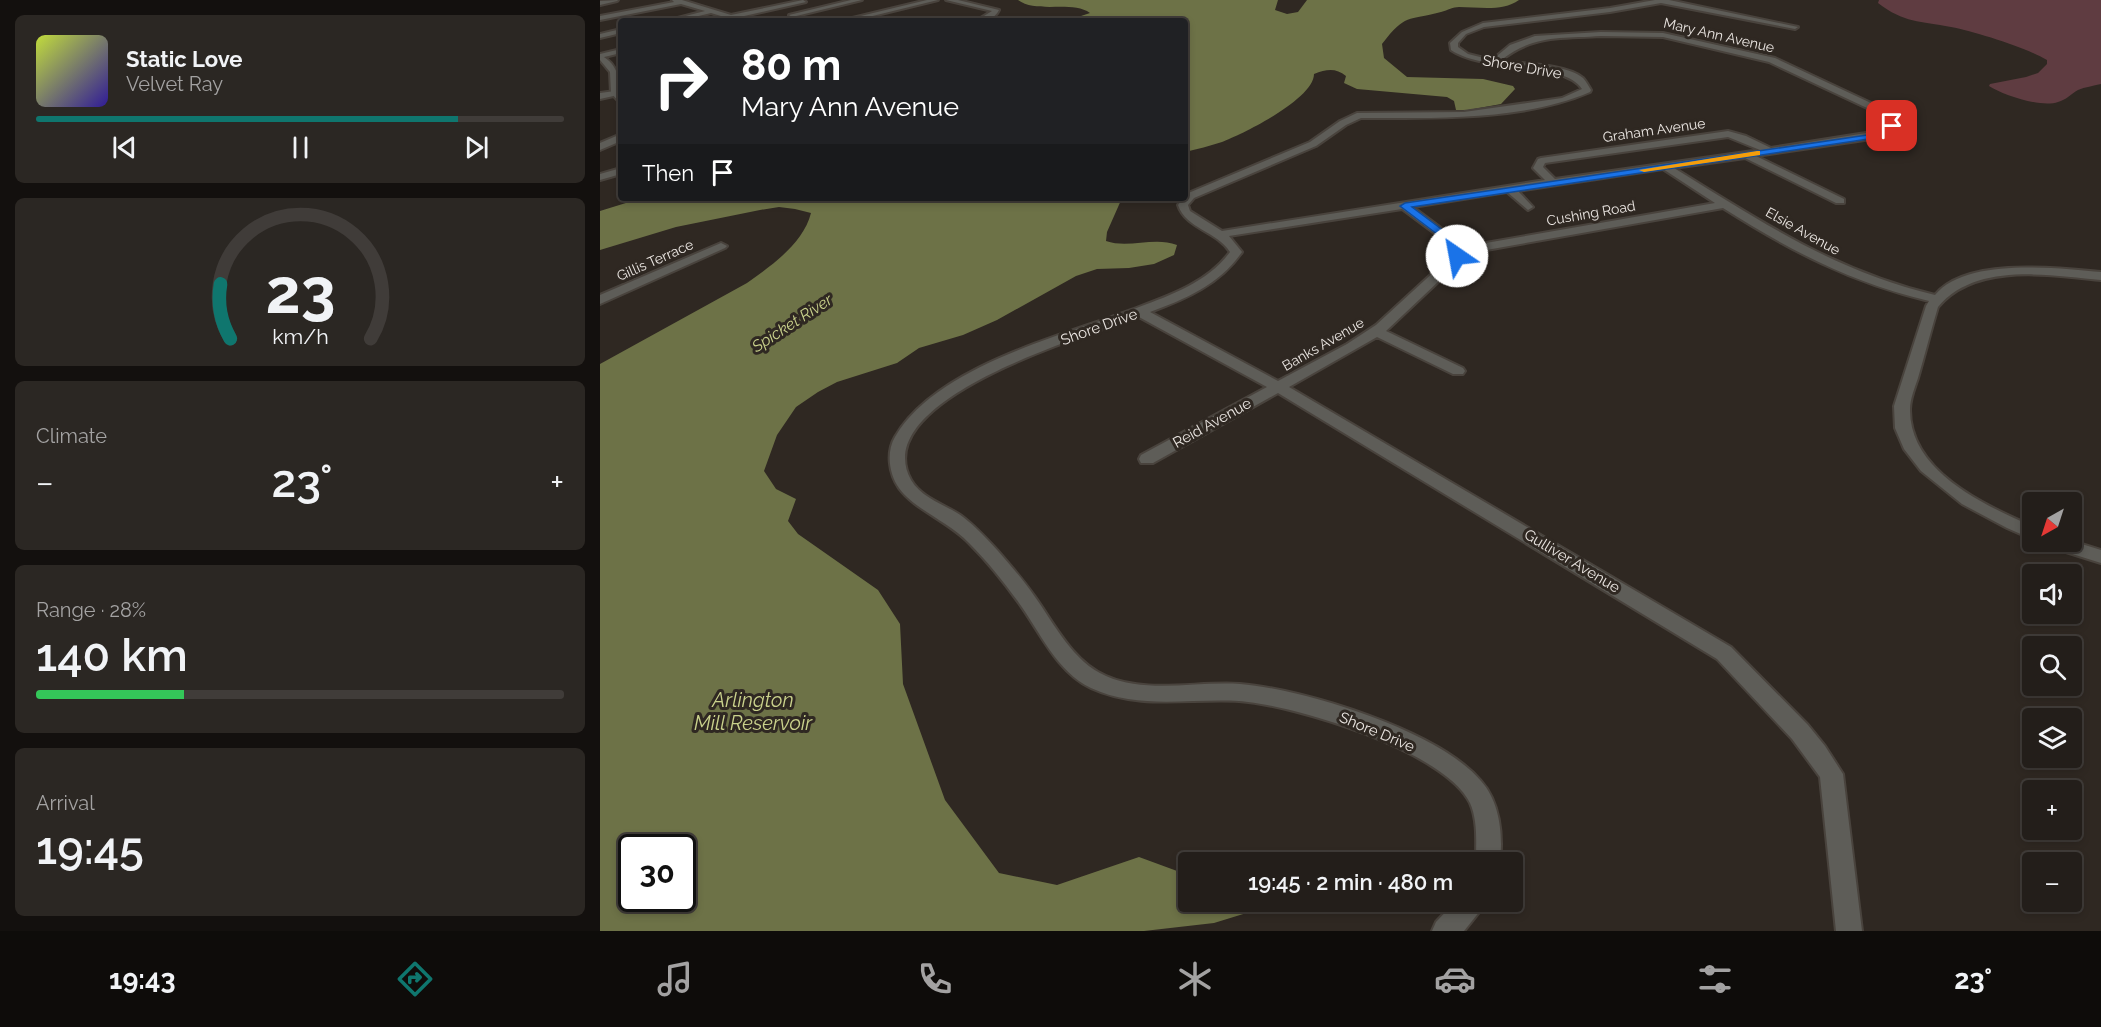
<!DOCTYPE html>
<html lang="en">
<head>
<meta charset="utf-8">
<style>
  body { margin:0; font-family:Raleway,sans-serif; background:#2b2723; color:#f1f3f6; height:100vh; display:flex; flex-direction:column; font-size:22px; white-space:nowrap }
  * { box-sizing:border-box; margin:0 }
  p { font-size:20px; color:#a3a2a2 }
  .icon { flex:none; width:33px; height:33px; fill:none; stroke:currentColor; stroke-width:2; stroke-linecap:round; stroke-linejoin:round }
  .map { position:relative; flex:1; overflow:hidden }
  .side { display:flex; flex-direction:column; gap:15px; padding:15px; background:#13100e; width:600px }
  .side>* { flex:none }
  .top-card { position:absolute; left:18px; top:18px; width:570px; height:183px; border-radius:6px; box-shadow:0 3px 9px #0003,0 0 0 2px #403c39; background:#202124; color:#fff; overflow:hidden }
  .needle { width:39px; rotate:219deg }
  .controls { position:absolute; left:1422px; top:492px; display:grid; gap:12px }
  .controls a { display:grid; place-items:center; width:60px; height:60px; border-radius:6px; background:#231e1a; box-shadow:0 3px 9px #0003,0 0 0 2px #403c39; font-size:30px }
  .speed { position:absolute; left:18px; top:834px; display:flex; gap:12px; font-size:30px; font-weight:700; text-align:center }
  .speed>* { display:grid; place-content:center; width:78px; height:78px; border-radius:50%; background:#231e1a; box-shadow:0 3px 9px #0003,0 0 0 2px #403c39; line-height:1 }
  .speed .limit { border:3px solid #111; border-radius:9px; background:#fff; color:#111 }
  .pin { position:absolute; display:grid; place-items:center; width:51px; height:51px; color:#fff; margin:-26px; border-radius:12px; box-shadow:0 3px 9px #0006 }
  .me { position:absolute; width:66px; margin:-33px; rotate:327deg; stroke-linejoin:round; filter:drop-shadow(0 0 4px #0008) }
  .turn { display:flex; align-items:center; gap:21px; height:126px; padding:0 24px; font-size:27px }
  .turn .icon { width:78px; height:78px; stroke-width:2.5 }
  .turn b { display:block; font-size:42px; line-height:51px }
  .then { display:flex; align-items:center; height:57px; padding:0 24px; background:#0003; gap:12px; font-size:22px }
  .big { font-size:45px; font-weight:600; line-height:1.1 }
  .side .widget { flex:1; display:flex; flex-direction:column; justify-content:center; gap:9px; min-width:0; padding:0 21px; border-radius:9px; background:#2b2723 }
  .side .dial { align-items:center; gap:0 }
  .dial svg { height:156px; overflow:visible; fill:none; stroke:#403c39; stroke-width:7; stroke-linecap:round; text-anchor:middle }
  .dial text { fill:#f1f3f6; stroke:none }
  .song { display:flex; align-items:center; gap:18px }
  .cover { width:72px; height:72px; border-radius:9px; background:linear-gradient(135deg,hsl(70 70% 55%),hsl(250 70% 35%)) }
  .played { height:6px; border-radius:3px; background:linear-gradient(90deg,#0f766e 80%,#403c39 80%) }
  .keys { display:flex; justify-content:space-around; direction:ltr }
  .heat { display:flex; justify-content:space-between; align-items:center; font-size:33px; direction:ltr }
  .charge { height:9px; border-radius:4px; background:linear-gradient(90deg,#34c759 28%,#403c39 0) }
  .trip { position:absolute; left:578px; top:852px; width:345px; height:60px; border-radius:6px; background:#231e1a; box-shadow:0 3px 9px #0003,0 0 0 2px #403c39; font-weight:600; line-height:60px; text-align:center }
  .tab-bar { display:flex; height:96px; justify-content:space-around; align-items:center; background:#0e0c0a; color:#a3a2a2 }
  .tab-bar .icon { width:42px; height:42px }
  .tab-bar .on { color:#0f766e }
  .tab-bar b { font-size:27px; color:#f1f3f6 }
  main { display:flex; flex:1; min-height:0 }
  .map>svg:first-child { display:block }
</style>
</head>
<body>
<main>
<section class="side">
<div class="widget">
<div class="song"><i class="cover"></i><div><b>Static Love</b><p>Velvet Ray</p></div></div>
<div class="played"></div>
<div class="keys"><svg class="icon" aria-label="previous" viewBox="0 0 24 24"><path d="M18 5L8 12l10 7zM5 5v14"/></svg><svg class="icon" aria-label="pause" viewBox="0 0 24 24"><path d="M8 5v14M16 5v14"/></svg><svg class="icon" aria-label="next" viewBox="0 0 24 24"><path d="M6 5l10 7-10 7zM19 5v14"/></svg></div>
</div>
<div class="widget dial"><svg viewBox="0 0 100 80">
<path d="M14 69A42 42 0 1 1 86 69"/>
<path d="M14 69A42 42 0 0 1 9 41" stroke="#0f766e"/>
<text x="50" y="56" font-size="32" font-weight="700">23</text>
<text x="50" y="72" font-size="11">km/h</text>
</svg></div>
<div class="widget"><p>Climate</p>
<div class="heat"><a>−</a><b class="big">23°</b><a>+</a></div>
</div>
<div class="widget"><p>Range · 28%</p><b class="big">140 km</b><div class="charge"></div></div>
<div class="widget"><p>Arrival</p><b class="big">19:45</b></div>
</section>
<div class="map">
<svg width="1501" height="931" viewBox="0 0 1501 931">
  <rect width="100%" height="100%" fill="#2f2822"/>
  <path fill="#5f3c41" d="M1279,0H1501V84C1493,86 1485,87 1478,90C1471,94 1466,100 1458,102C1441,108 1403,95 1389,86L1390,84L1426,77L1438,73L1447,64V60C1425,47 1376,32 1351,27C1320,21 1304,23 1278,3Z"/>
  <g fill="#6d7247" fill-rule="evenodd">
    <path d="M418,0H678L675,10L687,14L698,12L707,0H919C902,12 879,7 859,7C853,7 848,10 841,12C807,21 806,13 782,44L784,58L807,77L883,79L913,86L915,89L901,104L868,110H856L854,101L847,97L757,89L744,83L746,76C736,68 727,69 714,74C714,99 643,134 622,142C610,146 597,149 585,152V21H441L475,18L490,13C472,0 437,14 418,0Z"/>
    <path d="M42,198H522L507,232L506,241C529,249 554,236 577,245L574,255L554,264L529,268L497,269L476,276L397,320L363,335L319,348L297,363L237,382L218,392L196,407L177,435L164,471L176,489L196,499L188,521L198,534L278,590L300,624L303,684L345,800L399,873L457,885L539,857L588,875V902H670L666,907L614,923L544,931H0V364L147,283C172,265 203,244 211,213L195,209L179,207L160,210L76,227L0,250V211ZM32,848H82V898H32Z"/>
  </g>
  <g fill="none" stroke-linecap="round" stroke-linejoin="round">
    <g stroke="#49433d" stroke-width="4">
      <g id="minor">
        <path d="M18,0L17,1L0,5V1Z"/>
        <path d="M72,0H82L131,15L203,0L206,2L131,19L111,13L78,21H66L105,11L81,4L0,20V16L74,2Z"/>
        <path d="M251,0H262L192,17L189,15Z"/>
        <path d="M327,0H338L252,21H240Z"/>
        <path d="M346,0H358L399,10C395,19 385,21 376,21L392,11Z"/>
        <path d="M1055,0H1069L1198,27L1195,29L1061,3L1010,12L884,27L866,34L858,43V47L868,54L892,60L910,45L935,36L1001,32L1063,33L1175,58L1288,111L1296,120L1292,134L1278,138L1156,156L1244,199V203H1236L1145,158L1074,168C1162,222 1232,270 1335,295C1366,257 1457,268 1501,272V280C1450,275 1375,262 1338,307C1331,330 1325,354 1318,378C1315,387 1310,399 1310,409C1309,471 1384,505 1432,526V539L1407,528L1362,504L1321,471L1304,449L1295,428L1294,406L1326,306L1329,301C1250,282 1191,251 1123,208L864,254L857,264L786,331L863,368L865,371L863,374H853L777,337L689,387L1131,647L1208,725L1225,746L1243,774L1262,931H1236L1220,777L1192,739L1117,659L678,393L553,463H541L539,459L541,455L667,387L539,317C490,334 266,399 311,480C322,499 347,505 363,517C376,527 387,539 398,551C411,566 424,581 435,597C455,625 473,662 506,676C546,694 597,681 640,684C704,689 839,731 881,781C900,802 903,835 900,862H876C876,843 878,821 870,803C845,751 694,705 639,701C590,698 538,710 491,688C457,672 440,632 419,603C404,582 387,561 369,543C348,521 315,510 299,488C289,474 286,452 295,437C337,365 466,335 539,307C572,295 609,281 630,252C617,231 586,229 578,205L586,194L710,142L740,121L757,113L864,112L962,98L982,89C964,61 885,73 851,50L850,43L862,32L883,23L1010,8ZM1001,36L1063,37L1169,62L1282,115L1287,120L1285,130L1171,148L1146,136L1128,131L941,158L938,159L933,168L945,180L622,231L590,211L588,205L594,198L716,146L746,125L761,118C833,118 923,121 990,92L991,90C989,87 986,81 983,78C966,64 922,64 900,61C934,34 960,39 1001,36ZM1128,137L1160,150L955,179L943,167L945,163ZM1063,169L1115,203L863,247L857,240L813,207L907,192L928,210L933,207L918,191ZM802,209L849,244L854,251L849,258L776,325L747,344L678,381L550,312C586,299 620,284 642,252L629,236Z"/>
        <path d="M21,29V33L0,38V34Z"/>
        <path d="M21,49V53L0,58V54Z"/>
        <path d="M15,91H18V95L0,99V93Z"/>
        <path d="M21,168V174L0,180V174Z"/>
        <path d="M121,243L127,246L125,248L0,304V295Z"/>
        <path d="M1472,541L1501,550V563L1447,546L1444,542Z"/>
        <path d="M855,902H884L880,911L864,931H832L836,922Z"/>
      </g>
    </g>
    <g stroke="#49433d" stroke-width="4">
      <g id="tertiary">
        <path d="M0,55C20,64 21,85 21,104L11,93L10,72L0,60Z"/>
        <path d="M21,134V141L0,150V143Z"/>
      </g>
    </g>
    <use href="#minor" fill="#5e5d58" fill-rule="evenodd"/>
    <use href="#tertiary" fill="#5e5d58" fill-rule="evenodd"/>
  </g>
  <path fill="#1a73e8" stroke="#114b97" stroke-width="1.5" d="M1292,124L1295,126L1291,134L1275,138L812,207L856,240L865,251L861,258L857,259L852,256L855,251L850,244L800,206L805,203L1274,134L1286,131Z"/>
  <path fill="#f59e0b" d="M1157,151H1160V155L1044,172L1039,170Z"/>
  <g text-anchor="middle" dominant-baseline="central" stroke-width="6" stroke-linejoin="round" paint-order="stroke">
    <g font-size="14" fill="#ebe6e2" stroke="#2f2822">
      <text transform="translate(1119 35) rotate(13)">Mary Ann Avenue</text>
      <text transform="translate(1054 130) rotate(-8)">Graham Avenue</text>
      <text transform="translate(991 213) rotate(-10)">Cushing Road</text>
      <text transform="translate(1203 231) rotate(29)">Elsie Avenue</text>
      <text transform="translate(55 260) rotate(-24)">Gillis Terrace</text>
      <text transform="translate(723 344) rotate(-30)">Banks Avenue</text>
    </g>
    <g font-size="15" fill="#ebe6e2" stroke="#2f2822">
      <text transform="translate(922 67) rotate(10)">Shore Drive</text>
      <text transform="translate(499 327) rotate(-20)">Shore Drive</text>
      <text transform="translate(612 423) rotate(-29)">Reid Avenue</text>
      <text transform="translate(972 561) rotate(31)">Gulliver Avenue</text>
      <text transform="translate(777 732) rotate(23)">Shore Drive</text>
    </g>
    <g font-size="16" font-style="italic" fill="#cad28c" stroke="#2f2822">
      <text transform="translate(192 323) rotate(-33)">Spicket River</text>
    </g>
    <g font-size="20" font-style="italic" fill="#cad28c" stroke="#2f2822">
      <text x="153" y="700">Arlington<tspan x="153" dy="23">Mill Reservoir</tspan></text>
    </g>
  </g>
</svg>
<div class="controls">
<a><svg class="needle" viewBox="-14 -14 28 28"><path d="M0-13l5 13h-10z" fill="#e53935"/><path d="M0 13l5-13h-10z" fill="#a3a2a2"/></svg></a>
<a><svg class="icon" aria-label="sound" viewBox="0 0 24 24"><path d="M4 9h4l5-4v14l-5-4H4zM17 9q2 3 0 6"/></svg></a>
<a><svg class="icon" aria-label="search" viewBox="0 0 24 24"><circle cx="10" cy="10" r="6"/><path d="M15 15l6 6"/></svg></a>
<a><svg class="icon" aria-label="layers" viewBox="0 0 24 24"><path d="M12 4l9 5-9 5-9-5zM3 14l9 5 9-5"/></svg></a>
<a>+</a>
<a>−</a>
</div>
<div class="speed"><div class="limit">30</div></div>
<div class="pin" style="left:1292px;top:126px;background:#d93025"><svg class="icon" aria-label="arrive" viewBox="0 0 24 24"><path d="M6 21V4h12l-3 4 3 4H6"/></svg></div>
<svg class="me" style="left:857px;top:256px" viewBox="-20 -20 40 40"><circle r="19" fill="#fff"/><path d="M0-13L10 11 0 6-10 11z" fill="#1a73e8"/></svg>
<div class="trip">19:45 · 2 min · 480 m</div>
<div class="top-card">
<div class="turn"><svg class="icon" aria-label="right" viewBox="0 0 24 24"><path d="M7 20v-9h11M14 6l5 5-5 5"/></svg><div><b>80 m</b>Mary Ann Avenue</div></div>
<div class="then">Then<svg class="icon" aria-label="arrive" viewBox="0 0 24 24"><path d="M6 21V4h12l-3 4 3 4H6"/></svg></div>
</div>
</div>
</main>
<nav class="tab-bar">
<b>19:43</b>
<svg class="icon on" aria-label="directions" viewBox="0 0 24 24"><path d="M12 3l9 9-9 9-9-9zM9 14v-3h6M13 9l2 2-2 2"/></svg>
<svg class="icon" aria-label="music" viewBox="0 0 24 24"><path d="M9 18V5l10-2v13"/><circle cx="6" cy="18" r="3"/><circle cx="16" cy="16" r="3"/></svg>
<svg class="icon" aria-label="phone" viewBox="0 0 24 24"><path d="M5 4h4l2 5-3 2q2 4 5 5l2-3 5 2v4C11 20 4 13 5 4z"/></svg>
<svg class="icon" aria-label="climate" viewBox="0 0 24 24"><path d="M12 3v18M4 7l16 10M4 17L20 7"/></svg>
<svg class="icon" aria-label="car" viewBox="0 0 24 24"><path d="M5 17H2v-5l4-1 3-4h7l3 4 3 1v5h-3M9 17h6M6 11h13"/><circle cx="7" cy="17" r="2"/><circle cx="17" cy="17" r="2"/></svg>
<svg class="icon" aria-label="filters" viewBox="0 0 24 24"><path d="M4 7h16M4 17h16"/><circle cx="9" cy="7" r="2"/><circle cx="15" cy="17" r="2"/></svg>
<b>23°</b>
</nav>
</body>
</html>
